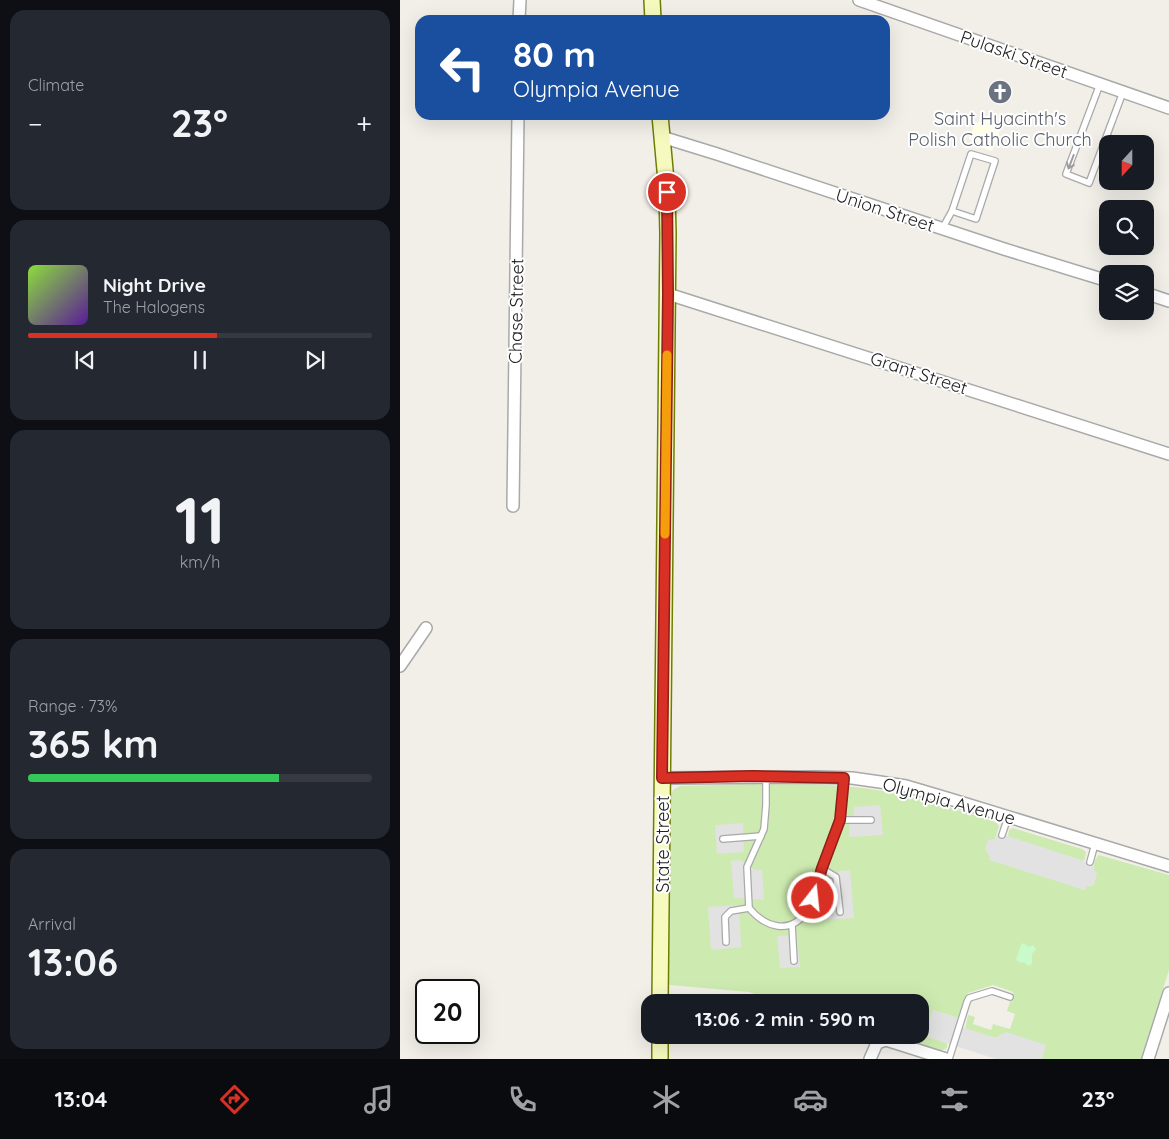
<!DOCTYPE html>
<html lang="en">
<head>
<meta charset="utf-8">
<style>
  body { margin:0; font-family:Quicksand,sans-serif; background:#242831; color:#f1f3f6; height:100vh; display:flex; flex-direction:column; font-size:19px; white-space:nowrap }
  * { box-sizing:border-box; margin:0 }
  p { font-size:16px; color:#9ea1a6 }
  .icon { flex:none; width:28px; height:28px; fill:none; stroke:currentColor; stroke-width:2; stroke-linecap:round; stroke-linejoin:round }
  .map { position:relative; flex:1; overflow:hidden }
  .details { display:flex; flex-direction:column; gap:10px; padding:10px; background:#0d0f14; width:400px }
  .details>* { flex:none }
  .hud { position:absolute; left:15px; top:15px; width:475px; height:105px; border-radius:15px; box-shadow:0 5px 20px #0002; background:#1a4fa0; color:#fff; overflow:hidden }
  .needle { width:32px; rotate:201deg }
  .fabs { position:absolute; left:699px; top:135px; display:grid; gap:10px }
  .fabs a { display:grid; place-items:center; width:55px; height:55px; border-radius:10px; background:#171b24; box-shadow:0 5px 20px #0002; font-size:25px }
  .speed { position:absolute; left:15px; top:979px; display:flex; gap:10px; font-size:25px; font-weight:700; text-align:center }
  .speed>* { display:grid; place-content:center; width:65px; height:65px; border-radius:50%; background:#171b24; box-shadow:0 5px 20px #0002; line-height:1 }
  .speed .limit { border:2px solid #111; border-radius:8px; background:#fff; color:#111 }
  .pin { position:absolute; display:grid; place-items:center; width:42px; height:42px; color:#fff; margin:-21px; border:2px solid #fff; border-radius:50%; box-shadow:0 1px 5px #0007 }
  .me { position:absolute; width:55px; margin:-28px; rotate:16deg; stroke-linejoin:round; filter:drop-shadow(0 0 4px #0008) }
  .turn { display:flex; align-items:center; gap:18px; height:105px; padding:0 15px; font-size:22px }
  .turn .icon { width:65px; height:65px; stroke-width:2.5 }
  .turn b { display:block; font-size:35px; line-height:42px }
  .big { font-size:38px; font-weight:700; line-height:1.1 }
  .details .widget { flex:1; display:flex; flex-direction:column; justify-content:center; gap:8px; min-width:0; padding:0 18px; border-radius:15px; background:#242831 }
  .details .dial { align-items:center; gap:0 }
  .dial b { font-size:65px; line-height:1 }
  .song { display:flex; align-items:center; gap:15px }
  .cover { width:60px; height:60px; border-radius:8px; background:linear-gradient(135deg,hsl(90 70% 55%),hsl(270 70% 35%)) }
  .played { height:5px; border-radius:2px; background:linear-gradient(90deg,#d93025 55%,#363941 55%) }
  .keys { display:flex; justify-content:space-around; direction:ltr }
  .heat { display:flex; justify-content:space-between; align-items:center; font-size:28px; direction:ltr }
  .charge { height:8px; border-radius:4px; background:linear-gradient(90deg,#34c759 73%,#363941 0) }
  .trip { position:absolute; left:241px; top:994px; width:288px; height:50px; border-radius:15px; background:#171b24; box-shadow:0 5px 20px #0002; font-weight:700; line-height:50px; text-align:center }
  .menu { display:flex; height:80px; justify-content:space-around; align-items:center; background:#090b0e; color:#9ea1a6 }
  .menu .icon { width:35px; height:35px }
  .menu .selected { color:#d93025 }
  .menu b { font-size:22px; color:#f1f3f6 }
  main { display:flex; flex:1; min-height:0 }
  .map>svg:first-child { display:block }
</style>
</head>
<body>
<main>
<section class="details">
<div class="widget"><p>Climate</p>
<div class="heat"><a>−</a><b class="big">23°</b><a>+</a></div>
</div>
<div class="widget">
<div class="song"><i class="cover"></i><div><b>Night Drive</b><p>The Halogens</p></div></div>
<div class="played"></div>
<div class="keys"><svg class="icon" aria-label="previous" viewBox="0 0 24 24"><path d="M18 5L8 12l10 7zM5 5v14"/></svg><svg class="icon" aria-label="pause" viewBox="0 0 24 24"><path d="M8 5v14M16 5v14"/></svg><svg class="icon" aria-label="next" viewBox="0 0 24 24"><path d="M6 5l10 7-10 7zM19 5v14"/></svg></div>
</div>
<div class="widget dial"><b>11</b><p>km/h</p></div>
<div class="widget"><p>Range · 73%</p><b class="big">365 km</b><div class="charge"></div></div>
<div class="widget"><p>Arrival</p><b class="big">13:06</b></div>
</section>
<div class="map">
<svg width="769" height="1059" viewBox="0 0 769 1059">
  <rect width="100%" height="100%" fill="#f2efe9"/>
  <path fill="#ffffe5" d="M580,118L596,124L594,129L600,131L592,151L578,146L579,142L569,139L575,122L578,123Z"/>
  <g fill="#cdebb0">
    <path d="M353,784C386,785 420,783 453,787C500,791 545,806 590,820L596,822L599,826L595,839L592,840L589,853L590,856L685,890L686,886L693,885C694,874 691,862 699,855L769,875V970L741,1059H641L595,1038L565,1029L568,1015L575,1017L573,1024L591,1030L593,1024L610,1029L615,1014L607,1011L613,992L593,985L568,993L565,997L558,1018L533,1010L525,1036L547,1043V1048L541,1051L489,1035H520V1002H376L349,992L270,985L268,983L270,797L273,790L280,786Z"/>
    <path d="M613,828L682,849L686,852L685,859L683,861L608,837L609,830Z"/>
  </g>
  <path fill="#c8facc" d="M623,943L629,947L633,945L636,949L632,954V964L628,966L624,962L621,963L616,960L621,945Z"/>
  <g fill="#e2e2e2">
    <path d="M480,805L483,835L449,837V827L454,814V807Z"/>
    <path d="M343,823L344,852L317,854L315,825Z"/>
    <path d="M598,833L693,864V869L697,873L694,885L687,886L685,890L589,860L590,856L585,850L588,840L595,839Z"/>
    <path d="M341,860L355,870H362L364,900L334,898L331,861Z"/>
    <path d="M450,870L454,918L425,920L423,899L432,897L431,879L440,871Z"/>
    <path d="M339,905L341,947L311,950L308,907Z"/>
    <path d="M397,935L400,967L380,968L377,936Z"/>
    <path d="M533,1010L558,1018L556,1025L595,1038L606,1032L646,1045L642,1059H596L525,1036Z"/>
  </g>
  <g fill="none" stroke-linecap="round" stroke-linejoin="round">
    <g stroke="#a9a9a9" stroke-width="8">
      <g id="lane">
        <path d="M700,84L666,174L689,183L723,92"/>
        <path d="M542,229L552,211L571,154L595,161L576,219L552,211"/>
        <path d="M366,776V805L364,829L347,867L349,908C365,927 390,936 407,911C414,899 416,884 421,871C426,854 436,837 440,820C444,807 443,791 444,778"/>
        <path d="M440,820H471"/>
        <path d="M602,835L608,817"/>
        <path d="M323,839L361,836"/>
        <path d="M690,862L695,844"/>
        <path d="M421,868L436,877L440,912"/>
        <path d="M392,925L394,961"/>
        <path d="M326,942L325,917L331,911L349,908"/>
        <path d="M549,1059L567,1002L569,998L592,991L610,997"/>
      </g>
    </g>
    <g stroke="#a9a9a9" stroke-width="14">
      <g id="street">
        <path d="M459,0L769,108"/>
        <path d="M119,20L120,0"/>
        <path d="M262,137L317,154L604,249L708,281"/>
        <path d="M745,293L769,301"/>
        <path d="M268,294L769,454"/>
        <path d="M113,506L118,115"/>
        <path d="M0,666L26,628"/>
        <path d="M262,778L417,777L452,778L480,782L506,786L550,799L769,866"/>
        <path d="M470,1059L477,1043L486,1040L546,1059"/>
        <path d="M748,1059L769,993"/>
      </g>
    </g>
    <g stroke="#707d05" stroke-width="18">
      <g id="secondary">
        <path d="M252,0L253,20"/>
        <path d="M260,115L267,192L268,234L260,1002"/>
        <path d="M260,1059V1035"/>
      </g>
    </g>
    <use href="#lane" stroke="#fff" stroke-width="5.5"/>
    <use href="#street" stroke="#fff" stroke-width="11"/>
    <use href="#secondary" stroke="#f7fabf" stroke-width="15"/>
  </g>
  <defs><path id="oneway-shaft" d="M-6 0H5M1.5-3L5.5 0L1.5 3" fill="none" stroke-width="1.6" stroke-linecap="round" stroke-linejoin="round" transform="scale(1.25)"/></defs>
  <use stroke="#9c9c9c" href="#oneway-shaft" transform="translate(671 162) rotate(111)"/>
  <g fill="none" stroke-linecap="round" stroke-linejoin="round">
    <g stroke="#8d1f18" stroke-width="12">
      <path id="route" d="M267,192L268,294L262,778L353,776L444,778L440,820L422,868L413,898"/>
    </g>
    <use href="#route" stroke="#d93025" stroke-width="9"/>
    <path stroke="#f59e0b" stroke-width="9" d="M265,534L267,355"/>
  </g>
  <defs>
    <g id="church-disc" transform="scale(1.25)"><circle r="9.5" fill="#6b7280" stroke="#fff"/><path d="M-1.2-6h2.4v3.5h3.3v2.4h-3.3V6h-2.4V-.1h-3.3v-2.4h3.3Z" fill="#fff"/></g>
  </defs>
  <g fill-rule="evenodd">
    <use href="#church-disc" x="600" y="92"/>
  </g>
  <g text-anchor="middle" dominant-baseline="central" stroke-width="4" stroke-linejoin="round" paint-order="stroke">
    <g font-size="18" fill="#222" stroke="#fff">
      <text transform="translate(614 54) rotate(19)">Pulaski Street</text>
      <text transform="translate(485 210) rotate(18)">Union Street</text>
      <text transform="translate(116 311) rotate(-89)">Chase Street</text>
      <text transform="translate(519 373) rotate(18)">Grant Street</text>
      <text transform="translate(549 801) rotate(15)">Olympia Avenue</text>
      <text transform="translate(262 844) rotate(-90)">State Street</text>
    </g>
    <g font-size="18" fill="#5b616d" stroke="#fff">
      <text x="600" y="118">Saint Hyacinth's<tspan x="600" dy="21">Polish Catholic Church</tspan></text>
    </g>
  </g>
</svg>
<div class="fabs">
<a><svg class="needle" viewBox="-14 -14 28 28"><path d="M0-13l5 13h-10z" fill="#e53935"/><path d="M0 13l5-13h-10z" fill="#9ea1a6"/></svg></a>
<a><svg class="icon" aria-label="search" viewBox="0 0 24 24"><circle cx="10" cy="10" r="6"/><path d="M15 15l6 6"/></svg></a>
<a><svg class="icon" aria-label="layers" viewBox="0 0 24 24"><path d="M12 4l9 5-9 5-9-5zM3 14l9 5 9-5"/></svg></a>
</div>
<div class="speed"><div class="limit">20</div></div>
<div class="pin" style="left:267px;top:192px;background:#d93025"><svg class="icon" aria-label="arrive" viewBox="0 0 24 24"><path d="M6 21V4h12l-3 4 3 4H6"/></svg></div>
<svg class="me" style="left:413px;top:898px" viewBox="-20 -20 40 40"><circle r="17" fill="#d93025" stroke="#fff" stroke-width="3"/><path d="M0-11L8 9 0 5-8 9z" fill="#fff"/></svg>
<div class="trip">13:06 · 2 min · 590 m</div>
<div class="hud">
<div class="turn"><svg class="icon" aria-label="left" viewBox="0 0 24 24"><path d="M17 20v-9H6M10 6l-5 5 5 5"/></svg><div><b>80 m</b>Olympia Avenue</div></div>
</div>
</div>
</main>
<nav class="menu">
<b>13:04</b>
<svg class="icon selected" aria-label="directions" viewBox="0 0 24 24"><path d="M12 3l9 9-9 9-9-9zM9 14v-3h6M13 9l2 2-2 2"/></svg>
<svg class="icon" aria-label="music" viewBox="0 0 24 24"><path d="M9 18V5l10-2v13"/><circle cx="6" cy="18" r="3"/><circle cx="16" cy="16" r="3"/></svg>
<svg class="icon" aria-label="phone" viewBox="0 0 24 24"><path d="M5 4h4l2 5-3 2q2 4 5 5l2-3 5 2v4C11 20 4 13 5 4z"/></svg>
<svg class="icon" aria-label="climate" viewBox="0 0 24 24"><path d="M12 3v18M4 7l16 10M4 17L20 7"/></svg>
<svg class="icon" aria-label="car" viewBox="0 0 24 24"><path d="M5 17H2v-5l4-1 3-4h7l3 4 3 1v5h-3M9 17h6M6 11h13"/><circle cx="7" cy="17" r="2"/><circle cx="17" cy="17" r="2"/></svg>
<svg class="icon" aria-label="filters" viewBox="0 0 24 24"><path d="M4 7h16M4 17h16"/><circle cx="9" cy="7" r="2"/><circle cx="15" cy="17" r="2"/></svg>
<b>23°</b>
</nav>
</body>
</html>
